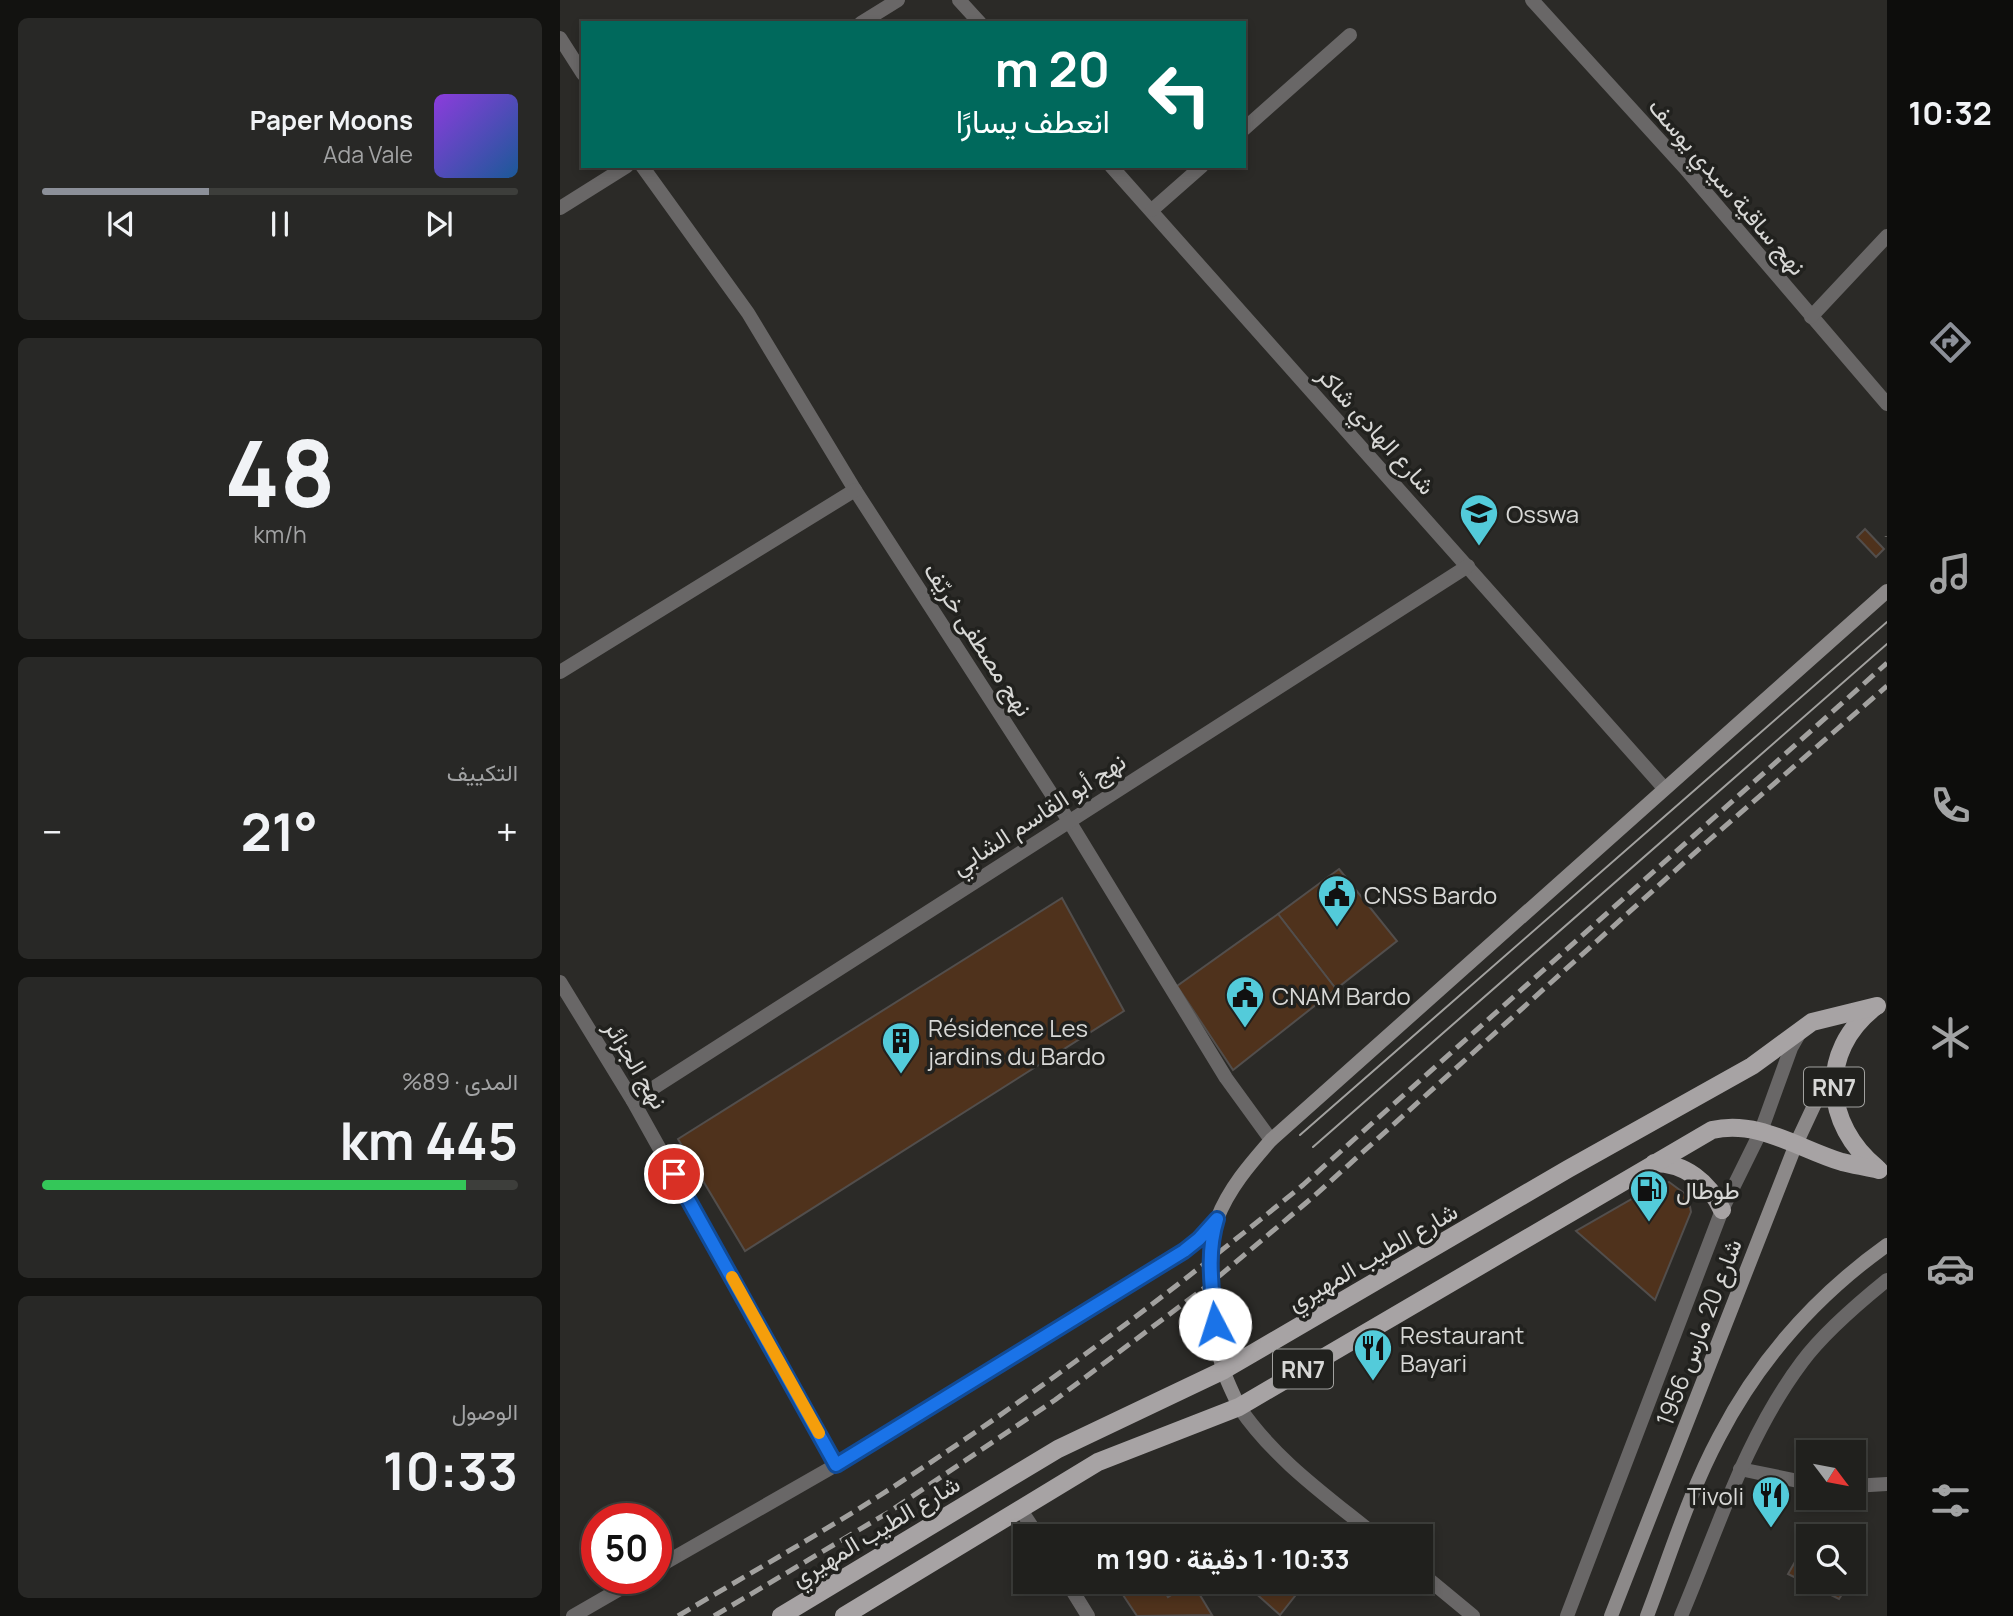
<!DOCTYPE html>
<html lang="ar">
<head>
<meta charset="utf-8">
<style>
  body { margin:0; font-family:Manrope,Vazirmatn,sans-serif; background:#282826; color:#f1f3f6; direction:rtl; height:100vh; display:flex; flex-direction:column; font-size:26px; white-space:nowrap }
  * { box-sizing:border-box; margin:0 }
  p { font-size:23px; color:#a2a3a4 }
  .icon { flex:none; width:38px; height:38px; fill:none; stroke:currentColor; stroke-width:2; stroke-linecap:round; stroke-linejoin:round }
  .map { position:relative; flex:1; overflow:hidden; direction:ltr }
  .details { display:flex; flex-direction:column; gap:18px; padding:18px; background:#121210; width:560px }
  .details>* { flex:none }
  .guide { position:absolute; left:21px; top:21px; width:665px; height:147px; border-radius:0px; box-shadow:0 4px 10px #0003,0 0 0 2px #3d3e3b; direction:rtl; background:#00695c; color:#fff; overflow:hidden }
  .needle { width:46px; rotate:122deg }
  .tools { position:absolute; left:1236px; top:1440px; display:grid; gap:14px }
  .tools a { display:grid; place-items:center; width:70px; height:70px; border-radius:0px; background:#20201d; box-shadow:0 4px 10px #0003,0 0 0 2px #3d3e3b; font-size:35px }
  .speed { position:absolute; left:21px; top:1503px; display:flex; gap:14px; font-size:35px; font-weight:700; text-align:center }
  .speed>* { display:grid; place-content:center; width:91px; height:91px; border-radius:50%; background:#20201d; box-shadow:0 4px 10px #0003,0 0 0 2px #3d3e3b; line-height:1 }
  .speed .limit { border:10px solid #d22; background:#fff; color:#111 }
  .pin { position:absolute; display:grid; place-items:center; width:60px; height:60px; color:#fff; margin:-30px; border:4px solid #fff; border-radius:50%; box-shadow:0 2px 7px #0007 }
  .me { position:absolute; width:77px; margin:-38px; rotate:355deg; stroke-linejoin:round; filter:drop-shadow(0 0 5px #0008) }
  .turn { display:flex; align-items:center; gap:24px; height:147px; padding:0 21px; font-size:32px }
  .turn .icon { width:91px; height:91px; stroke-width:2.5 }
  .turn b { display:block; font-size:49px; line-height:60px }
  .big { font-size:52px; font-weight:700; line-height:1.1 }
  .details .widget { flex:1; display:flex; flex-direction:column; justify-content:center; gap:10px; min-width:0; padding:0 24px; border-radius:10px; background:#282826 }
  .details .dial { align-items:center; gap:0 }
  .dial b { font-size:91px; line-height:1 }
  .song { display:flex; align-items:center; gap:21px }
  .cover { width:84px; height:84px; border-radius:10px; background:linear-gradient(135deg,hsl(270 70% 55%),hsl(210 70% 35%)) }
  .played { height:7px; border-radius:4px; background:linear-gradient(90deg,#8c9099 35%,#3d3e3b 35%) }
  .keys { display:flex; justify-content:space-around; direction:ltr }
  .heat { display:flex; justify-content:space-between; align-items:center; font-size:38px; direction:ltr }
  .charge { height:10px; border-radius:5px; background:linear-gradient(90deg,#34c759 89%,#3d3e3b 0) }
  .trip { position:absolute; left:453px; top:1524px; width:420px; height:70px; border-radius:0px; background:#20201d; box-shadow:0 4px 10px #0003,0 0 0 2px #3d3e3b; font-weight:700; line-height:70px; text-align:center; direction:rtl }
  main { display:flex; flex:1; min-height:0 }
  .tabs { display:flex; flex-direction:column; width:126px; justify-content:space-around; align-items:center; background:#0d0d0c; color:#a2a3a4 }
  .tabs .icon { width:49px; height:49px }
  .tabs .active { color:#8c9099 }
  .tabs b { font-size:32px; color:#f1f3f6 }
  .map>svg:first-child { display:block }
</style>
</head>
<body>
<main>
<nav class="tabs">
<b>10:32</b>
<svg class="icon active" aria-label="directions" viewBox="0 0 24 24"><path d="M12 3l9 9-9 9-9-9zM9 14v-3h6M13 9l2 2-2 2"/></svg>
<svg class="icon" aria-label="music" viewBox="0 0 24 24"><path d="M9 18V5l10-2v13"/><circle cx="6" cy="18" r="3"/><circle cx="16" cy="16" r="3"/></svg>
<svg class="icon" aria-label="phone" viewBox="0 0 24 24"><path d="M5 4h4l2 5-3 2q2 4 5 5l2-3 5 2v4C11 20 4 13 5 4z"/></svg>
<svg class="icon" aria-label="climate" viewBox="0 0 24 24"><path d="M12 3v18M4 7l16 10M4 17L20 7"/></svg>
<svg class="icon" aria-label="car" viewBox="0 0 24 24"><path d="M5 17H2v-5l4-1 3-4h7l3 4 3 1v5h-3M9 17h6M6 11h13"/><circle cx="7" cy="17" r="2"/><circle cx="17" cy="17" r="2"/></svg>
<svg class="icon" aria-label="filters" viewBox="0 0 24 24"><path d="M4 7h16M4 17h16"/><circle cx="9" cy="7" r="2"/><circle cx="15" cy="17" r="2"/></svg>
</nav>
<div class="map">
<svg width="1327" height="1616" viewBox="0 0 1327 1616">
  <rect width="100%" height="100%" fill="#2b2a27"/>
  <g fill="#4f321c" stroke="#524e4c" stroke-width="2">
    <path d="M1305,529L1324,549L1316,557L1297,537Z"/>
    <path d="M779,869L837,941L776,989L718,914Z"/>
    <path d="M502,898L564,1011L185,1251L118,1139Z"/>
    <path d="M718,914L776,989L673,1070L617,986Z"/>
    <path d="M1109,1182L1128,1196L1131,1212L1095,1300L1016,1231L1091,1188Z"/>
    <path d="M695,1526L706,1536H676Z"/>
    <path d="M1248,1539V1582H1290L1279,1599L1228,1574Z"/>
    <path d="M1293,1556L1303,1561L1293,1576Z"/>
    <path d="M573,1582H599L608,1597L632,1582L652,1615L577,1616L559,1589Z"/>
    <path d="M683,1582H746L720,1615Z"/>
  </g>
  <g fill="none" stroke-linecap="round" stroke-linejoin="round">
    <path stroke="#63625f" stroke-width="4.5" stroke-dasharray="7 3.5" stroke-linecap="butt" d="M1327,536V537"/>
    <g stroke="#696767" stroke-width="14">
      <path d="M399,0L420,23"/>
      <path d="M972,0L1124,167L1327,404"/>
      <path d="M301,23L338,0"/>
      <path d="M0,38L23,74"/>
      <path d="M684,129L790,35"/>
      <path d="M82,166L188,313L295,490L509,821L666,1078L711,1140"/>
      <path d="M551,166L1104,788"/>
      <path d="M0,208L67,166"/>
      <path d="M592,210L642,166"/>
      <path d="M1251,317L1327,236"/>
      <path d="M0,672L295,490"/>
      <path d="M0,982L73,1101L276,1465"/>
      <path d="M73,1101L908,566"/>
      <path d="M679,1407C715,1460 767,1496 816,1536"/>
      <path d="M1180,1469L1248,1483"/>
      <path d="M1293,1486L1327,1484"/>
      <path d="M461,1510L478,1536"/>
      <path d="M96,1568L276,1465L564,1289L624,1251L639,1239L657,1219"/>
      <path d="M861,1573L913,1616"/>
      <path d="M507,1582L528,1616"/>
      <path d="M13,1616L79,1578"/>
      <path d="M1007,1616L1162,1210L1201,1131L1231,1048L1239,1034"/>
      <path d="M1121,1616C1158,1529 1185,1438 1242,1362C1262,1335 1301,1301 1327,1280"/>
    </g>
    <g stroke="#8c8989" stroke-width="14">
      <path d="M679,1407C674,1395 668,1384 664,1372C652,1336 643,1254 657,1219C669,1188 690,1164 711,1140L1327,591"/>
      <path d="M1051,1616L1236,1144L1258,1097L1276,1070"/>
      <path d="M1087,1616C1110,1556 1129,1493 1159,1437C1199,1360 1257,1295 1327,1245"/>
    </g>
    <g stroke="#a7a3a4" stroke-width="18">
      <path d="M1315,1007C1257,1052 1264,1125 1317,1168"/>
      <path d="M1094,1163C1125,1163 1149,1182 1162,1210"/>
      <path d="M221,1616L498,1449L664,1370L1008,1169L1192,1066L1252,1022L1317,1006"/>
      <path d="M284,1616L538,1462L679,1407L1152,1130C1198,1119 1239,1149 1282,1162C1294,1165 1307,1167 1319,1170"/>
    </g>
    <g stroke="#a2a19f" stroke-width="2">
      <path d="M740,1135L1327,622"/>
      <path d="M753,1147L1327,644"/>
    </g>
    <g stroke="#a2a19f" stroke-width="5" stroke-dasharray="14 7" stroke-linecap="butt">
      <path d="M118,1616C185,1576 253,1538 319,1496C466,1402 607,1296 743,1185L1327,663"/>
      <path d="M154,1616L329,1512L495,1400L651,1283L753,1197L1148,841L1327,686"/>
    </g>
  </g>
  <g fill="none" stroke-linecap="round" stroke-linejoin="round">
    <g stroke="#114b97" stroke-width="18">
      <path id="route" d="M114,1174L276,1465L624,1251L639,1239L657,1219C646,1254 652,1288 655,1324"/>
    </g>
    <use href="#route" stroke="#1a73e8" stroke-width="12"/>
    <path stroke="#f59e0b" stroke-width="12" d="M172,1277L259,1433"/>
  </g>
  <defs>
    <g id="school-pin" transform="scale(2.0125)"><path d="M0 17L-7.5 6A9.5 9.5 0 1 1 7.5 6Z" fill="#53cbda" stroke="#21211e"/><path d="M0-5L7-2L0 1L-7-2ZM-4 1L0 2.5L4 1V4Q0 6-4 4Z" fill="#111"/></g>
    <g id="civic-pin" transform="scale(2.0125)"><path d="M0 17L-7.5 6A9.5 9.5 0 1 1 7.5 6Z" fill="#53cbda" stroke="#21211e"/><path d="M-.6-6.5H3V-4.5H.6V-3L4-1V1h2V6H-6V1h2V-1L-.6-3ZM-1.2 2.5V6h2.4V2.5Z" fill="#111"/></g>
    <g id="building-pin" transform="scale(2.0125)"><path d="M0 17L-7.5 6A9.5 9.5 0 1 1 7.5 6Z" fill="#53cbda" stroke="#21211e"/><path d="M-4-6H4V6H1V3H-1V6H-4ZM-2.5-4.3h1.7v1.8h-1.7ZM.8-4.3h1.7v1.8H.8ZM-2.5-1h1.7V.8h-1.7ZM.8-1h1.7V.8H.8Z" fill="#111"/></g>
    <g id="fuel-pin" transform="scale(2.0125)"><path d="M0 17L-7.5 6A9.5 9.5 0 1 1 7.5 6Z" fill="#53cbda" stroke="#21211e"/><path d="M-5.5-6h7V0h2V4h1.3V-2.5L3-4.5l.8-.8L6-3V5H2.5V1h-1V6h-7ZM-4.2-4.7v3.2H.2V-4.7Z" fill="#111"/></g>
    <g id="restaurant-pin" transform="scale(2.0125)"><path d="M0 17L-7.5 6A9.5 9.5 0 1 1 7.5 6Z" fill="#53cbda" stroke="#21211e"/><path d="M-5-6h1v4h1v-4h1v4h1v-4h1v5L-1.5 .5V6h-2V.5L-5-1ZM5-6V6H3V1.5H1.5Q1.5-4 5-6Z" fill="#111"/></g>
  </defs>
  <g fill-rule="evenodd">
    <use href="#school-pin" x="919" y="513"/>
    <use href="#civic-pin" x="777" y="894"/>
    <use href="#civic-pin" x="685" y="995"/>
    <use href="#building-pin" x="341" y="1041"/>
    <use href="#fuel-pin" x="1089" y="1189"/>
    <use href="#restaurant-pin" x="813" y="1348"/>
    <use href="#restaurant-pin" x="1211" y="1495"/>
  </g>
  <g text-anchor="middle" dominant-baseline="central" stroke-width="7" stroke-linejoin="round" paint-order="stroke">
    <g fill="#21211e" stroke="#a1a19f" stroke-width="2">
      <rect x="1244" y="1067.5" width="60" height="39" rx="5"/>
      <rect x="713" y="1349.5" width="60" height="39" rx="5"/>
    </g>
    <g font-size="23" font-weight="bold" fill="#d8d8d6">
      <text x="1274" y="1087">RN7</text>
      <text x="743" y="1369">RN7</text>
    </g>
    <g font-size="24" fill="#d8d8d6" stroke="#21211e">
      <text transform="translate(1168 186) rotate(49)">نهج ساقية سيدي يوسف</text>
      <text transform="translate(817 430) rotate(48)">شارع الهادي شاكر</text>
      <text transform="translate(419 639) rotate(57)">نهج مصطفى خريّف</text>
      <text transform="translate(478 813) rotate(-33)">نهج أبو القاسم الشابي</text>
      <text transform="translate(77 1064) rotate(59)">نهج الجزائر</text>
      <text transform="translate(812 1256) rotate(-30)">شارع الطيب المهيري</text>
      <text transform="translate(1138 1332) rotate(-69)">شارع 20 مارس 1956</text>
      <text transform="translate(315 1530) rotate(-31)">شارع الطيب المهيري</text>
    </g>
    <g font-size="24" fill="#d8d8d6" stroke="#21211e" text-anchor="start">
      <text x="946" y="513">Osswa</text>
      <text x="804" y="894">CNSS Bardo</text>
      <text x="712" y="995">CNAM Bardo</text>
      <text x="368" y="1027">Résidence Les<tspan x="368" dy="28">jardins du Bardo</tspan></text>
      <text x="1116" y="1189">طوطال</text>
      <text x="840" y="1334">Restaurant<tspan x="840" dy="28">Bayari</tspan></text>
      <text x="1184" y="1495" text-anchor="end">Tivoli</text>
    </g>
  </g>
</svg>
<div class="tools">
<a><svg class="needle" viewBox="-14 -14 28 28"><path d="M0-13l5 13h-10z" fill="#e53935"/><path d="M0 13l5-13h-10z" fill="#a2a3a4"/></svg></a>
<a><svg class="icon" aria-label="search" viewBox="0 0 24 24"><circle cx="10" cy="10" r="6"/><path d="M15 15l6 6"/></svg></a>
</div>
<div class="speed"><div class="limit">50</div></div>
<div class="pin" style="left:114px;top:1174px;background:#d93025"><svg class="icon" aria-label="arrive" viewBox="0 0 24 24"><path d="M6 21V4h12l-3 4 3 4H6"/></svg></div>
<svg class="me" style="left:655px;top:1324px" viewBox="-20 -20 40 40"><circle r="19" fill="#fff"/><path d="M0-13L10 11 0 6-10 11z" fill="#1a73e8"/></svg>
<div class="trip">10:33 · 1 دقيقة · 190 m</div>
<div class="guide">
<div class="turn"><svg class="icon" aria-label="left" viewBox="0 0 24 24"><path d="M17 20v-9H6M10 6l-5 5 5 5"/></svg><div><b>20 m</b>انعطف يسارًا</div></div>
</div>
</div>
<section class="details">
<div class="widget">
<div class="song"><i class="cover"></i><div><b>Paper Moons</b><p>Ada Vale</p></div></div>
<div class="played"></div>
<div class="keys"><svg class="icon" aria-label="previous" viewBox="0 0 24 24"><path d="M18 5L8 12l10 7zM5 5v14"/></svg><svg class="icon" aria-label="pause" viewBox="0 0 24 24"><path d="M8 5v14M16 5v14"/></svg><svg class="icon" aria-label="next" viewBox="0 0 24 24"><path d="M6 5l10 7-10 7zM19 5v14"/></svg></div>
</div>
<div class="widget dial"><b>48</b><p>km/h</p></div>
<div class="widget"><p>التكييف</p>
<div class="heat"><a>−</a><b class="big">21°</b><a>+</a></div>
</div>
<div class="widget"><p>المدى · 89%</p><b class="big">445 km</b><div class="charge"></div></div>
<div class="widget"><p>الوصول</p><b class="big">10:33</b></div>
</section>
</main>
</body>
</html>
